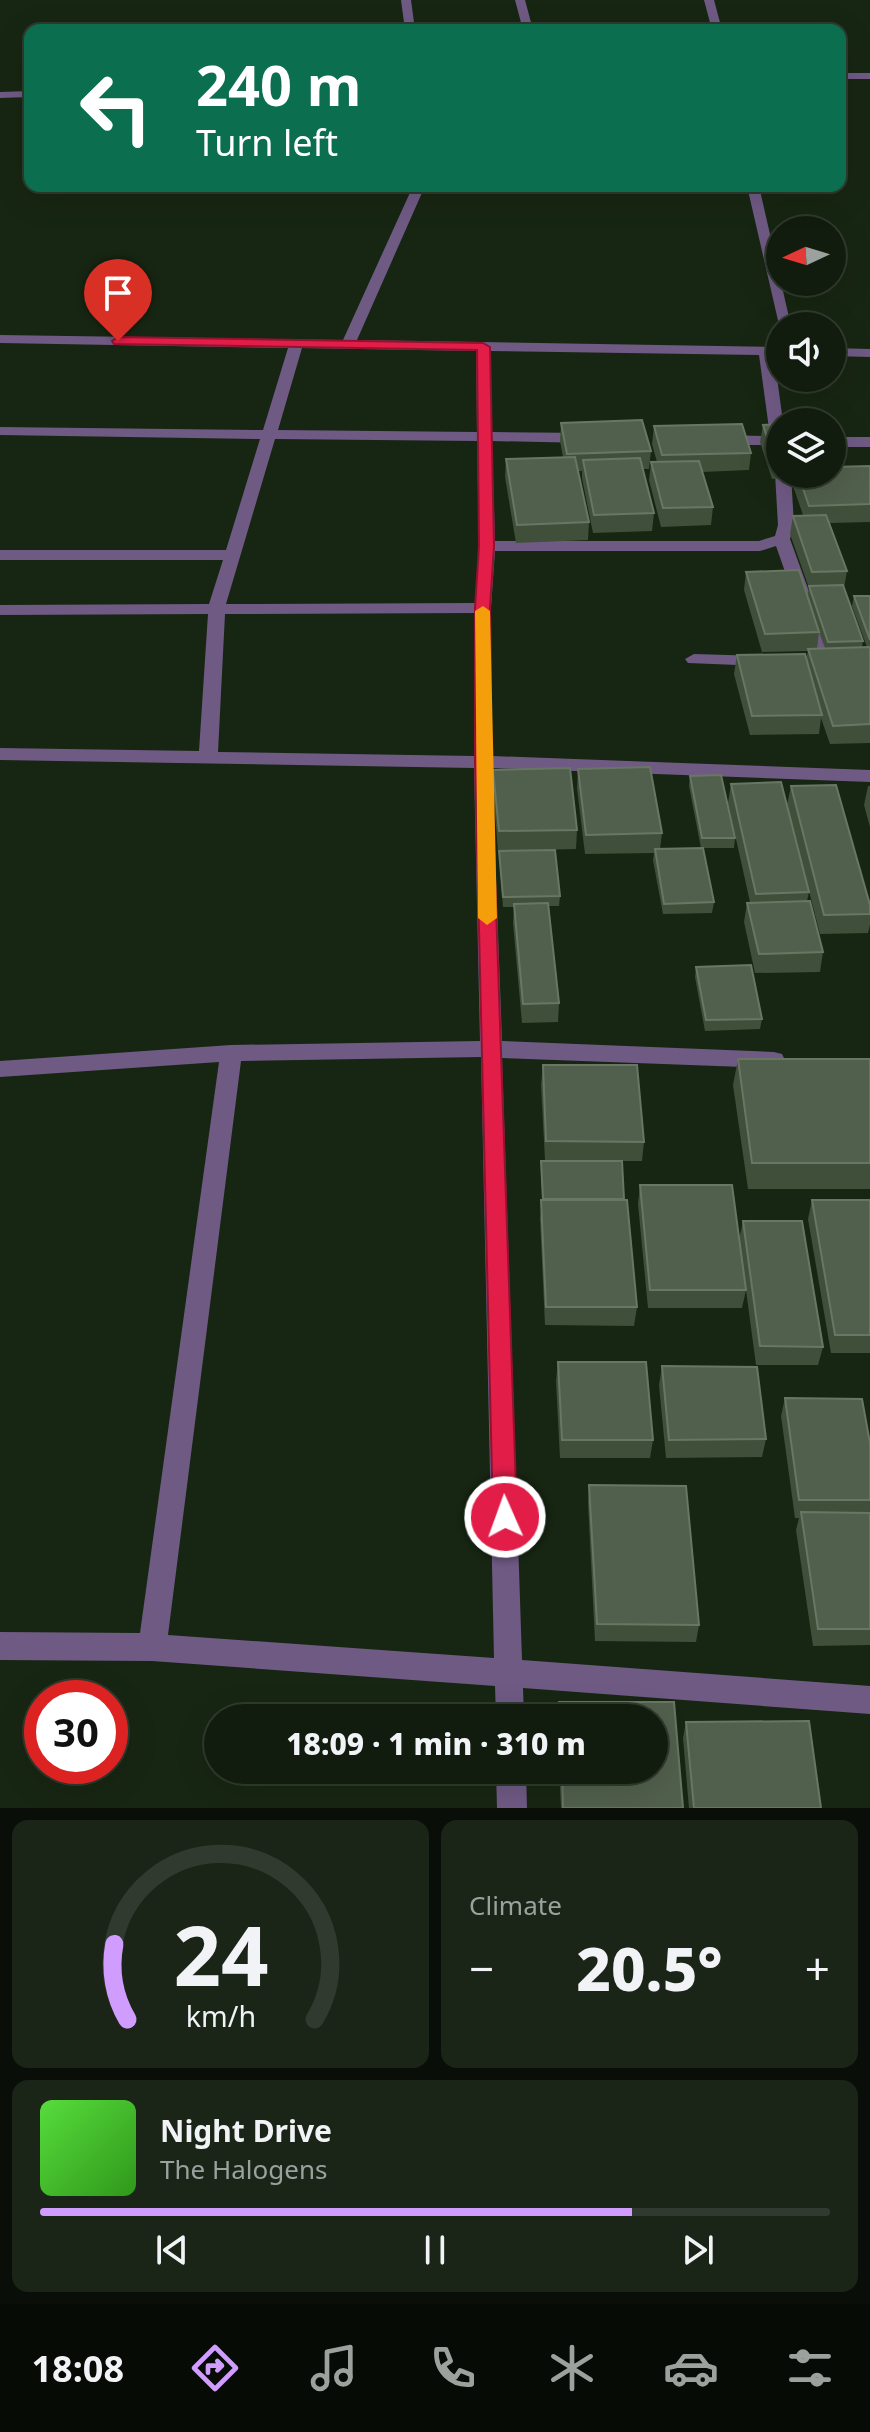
<!DOCTYPE html>
<html lang="en">
<head>
<meta charset="utf-8">
<style>
  body { margin:0; font-family:"Noto Sans",sans-serif; background:#1a2517; color:#f1f3f6; height:100vh; display:flex; flex-direction:column; font-size:30px; white-space:nowrap }
  * { box-sizing:border-box; margin:0 }
  p { font-size:26px; color:#9ca19e }
  .icon { flex:none; width:44px; height:44px; fill:none; stroke:currentColor; stroke-width:2; stroke-linecap:round; stroke-linejoin:round }
  .map { position:relative; height:1808px; overflow:hidden }
  .drawer { display:flex; flex-direction:column; gap:12px; padding:12px; background:#090f08; flex:1 }
  .drawer>* { flex:none }
  .top-card { position:absolute; left:24px; top:24px; width:822px; height:168px; border-radius:16px; box-shadow:0 8px 32px #0002,0 0 0 2px #303a2e; background:#0b6e4f; color:#fff; overflow:hidden }
  .needle { width:52px; rotate:266deg }
  .fabs { position:absolute; left:766px; top:216px; display:grid; gap:16px }
  .fabs a { display:grid; place-items:center; width:80px; height:80px; border-radius:50%; background:#111c0e; box-shadow:0 8px 32px #0002,0 0 0 2px #303a2e; font-size:40px }
  .speed { position:absolute; left:24px; top:1680px; display:flex; gap:16px; font-size:40px; font-weight:700; text-align:center }
  .speed>* { display:grid; place-content:center; width:104px; height:104px; border-radius:50%; background:#111c0e; box-shadow:0 8px 32px #0002,0 0 0 2px #303a2e; line-height:1 }
  .speed .limit { border:12px solid #d22; background:#fff; color:#111 }
  .pin { position:absolute; display:grid; place-items:center; width:68px; height:68px; color:#fff; margin:-82px -34px; border-radius:50% 50% 50% 0; rotate:-45deg; box-shadow:0 0 8px #0007 }
  .pin .icon { rotate:45deg }
  .me { position:absolute; width:88px; margin:-44px; rotate:358deg; stroke-linejoin:round; filter:drop-shadow(0 0 6px #0008) }
  .turn { display:flex; align-items:center; gap:28px; height:168px; padding:0 40px; font-size:36px }
  .turn .icon { width:104px; height:104px; stroke-width:2.5 }
  .turn b { display:block; font-size:56px; line-height:68px }
  .big { font-size:60px; font-weight:800; line-height:1.1 }
  .drawer .widget { flex:1; display:flex; flex-direction:column; justify-content:center; gap:12px; min-width:0; padding:0 28px; border-radius:16px; background:#1a2517 }
  .drawer .dial { align-items:center; gap:0 }
  .dial svg { height:208px; overflow:visible; fill:none; stroke:#303a2e; stroke-width:7; stroke-linecap:round; text-anchor:middle }
  .dial text { fill:#f1f3f6; stroke:none }
  .song { display:flex; align-items:center; gap:24px }
  .cover { width:96px; height:96px; border-radius:12px; background:linear-gradient(135deg,hsl(110 70% 55%),hsl(110 70% 35%)) }
  .played { height:8px; border-radius:4px; background:linear-gradient(90deg,#d09dff 75%,#303a2e 75%) }
  .keys { display:flex; justify-content:space-around; direction:ltr }
  .heat { display:flex; justify-content:space-between; align-items:center; font-size:44px; direction:ltr }
  .drawer .tiles { flex:1; display:grid; gap:12px; grid-template-columns:1fr 1fr }
  .widget:last-child { grid-column:span 2 }
  .trip { position:absolute; left:204px; top:1704px; width:464px; height:80px; border-radius:40px; background:#111c0e; box-shadow:0 8px 32px #0002,0 0 0 2px #303a2e; font-weight:800; line-height:80px; text-align:center }
  .menu { display:flex; height:128px; justify-content:space-around; align-items:center; background:#070b06; color:#9ca19e }
  .menu .icon { width:56px; height:56px }
  .menu .active { color:#d09dff }
  .menu b { font-size:36px; color:#f1f3f6 }
  .map>svg:first-child { display:block }
</style>
</head>
<body>
<div class="map">
<svg width="870" height="1808" viewBox="0 0 870 1808">
  <rect width="100%" height="100%" fill="#172612"/>
  <g fill="none" stroke-linecap="round" stroke-linejoin="round">
    <g fill="#6f5a84" fill-rule="evenodd">
      <path d="M401,0H411L415,30H405Z"/>
      <path d="M515,0H525L533,30H523Z"/>
      <path d="M704,0H714L722,30H712Z"/>
      <rect x="840" y="73" width="30" height="6"/>
      <path d="M30,91V97L0,98V92Z"/>
      <path d="M413,186H425L357,340L780,347V355H774L783,422H780L779,455L774,453L771,445H720L712,440L720,435L770,436L759,355L490,351L492,432L588,433L596,438L588,443L492,441L495,541H759L775,536L778,525L775,474L780,470V474H791L794,525L790,539L835,663L826,668L817,663L776,546L760,551H495L491,608L492,756L870,770V782L492,768L502,1041L774,1052L782,1054L785,1060L782,1066L774,1068L502,1058L522,1660L870,1686V1714L523,1688L524,1718H496L495,1686L152,1661L0,1660V1632L140,1633L219,1062L0,1077V1061L231,1045L480,1041L474,768L0,760V748L199,751L208,614L0,615V605L209,604L223,560H0V550H226L260,439L0,435V427L263,430L288,348L0,343V335L343,340ZM302,348L476,351L477,432L278,430ZM275,439L477,441L479,546L475,603L226,604ZM475,613L474,756L218,752L225,614ZM481,1057L494,1658L168,1635L241,1061Z"/>
      <path d="M747,186H759L791,326H780V329Z"/>
      <path d="M832,348L870,349V357L832,356Z"/>
      <rect x="832" y="437" width="38" height="10"/>
      <path d="M694,654L762,656L771,661L762,666L688,663L685,659Z"/>
      <path d="M496,1770H526L527,1808H497Z"/>
    </g>
  </g>
  <g fill="#3f4f3a" fill-rule="evenodd">
    <path d="M561,423L651,451L649,469H643L654,513L652,531L593,533L582,478V471H578L589,522L588,540L516,543L505,477L506,459L563,457L560,441Z"/>
    <path d="M780,424V474H832L870,466V522L830,523L847,571L844,588L863,641L862,647H867L852,606L854,596H870V743L830,744L821,718L819,734L750,735L734,674L737,655L806,659L808,651L762,652L744,590L746,572L807,596L809,588L790,534L793,516L803,515L793,486L794,478L772,479L760,442L763,425ZM819,632L825,648L817,649Z"/>
    <path d="M654,426L751,453L749,470L702,472L713,507L711,525L661,527L649,480L651,462H657L652,444Z"/>
    <path d="M578,769L662,833L660,849L701,848L689,786L690,776L735,838L734,848H703L714,902L712,913L663,914L653,860L654,853L585,854L577,788Z"/>
    <path d="M493,770L577,830L576,849L498,851L493,789Z"/>
    <path d="M731,784L809,892L807,901L823,952L820,972L755,973L744,922L747,903L750,902L728,803Z"/>
    <path d="M791,786L870,905V925L868,933L820,934L787,805Z"/>
    <path d="M868,786H870V827L864,805Z"/>
    <path d="M499,851L560,896L559,906H549L559,1003L558,1022L522,1023L513,923L514,907H503Z"/>
    <path d="M696,967L762,1019L760,1029L705,1031L695,977Z"/>
    <path d="M738,1059H870V1189H748L733,1085Z"/>
    <path d="M543,1065L644,1142L642,1161H622L624,1200L637,1307L634,1326L545,1325L540,1219L542,1200L541,1161L545,1160L541,1085Z"/>
    <path d="M640,1185L739,1240L743,1221L823,1347L818,1365H756L746,1290L742,1308H648L638,1204Z"/>
    <path d="M812,1200H870V1353H831L808,1219Z"/>
    <path d="M558,1362L653,1440L650,1458H560L556,1381Z"/>
    <path d="M662,1366L766,1439L762,1457L666,1458L659,1385Z"/>
    <path d="M785,1398L870,1443V1645L813,1646L796,1530L799,1518H795L781,1416Z"/>
    <path d="M589,1485L699,1625L696,1642L595,1641L588,1503Z"/>
    <path d="M559,1702H674L683,1808H561L559,1770H654V1718H557Z"/>
    <path d="M686,1722L821,1808H689L683,1738Z"/>
  </g>
  <g fill="#51604c" stroke="#687663" stroke-width="2">
    <path d="M642,420L651,451L567,454L561,423Z"/>
    <path d="M742,424L751,453L662,455L654,426Z"/>
    <path d="M780,424V461H775L763,425Z"/>
    <path d="M575,457L589,522L517,525L506,459Z"/>
    <path d="M640,458L654,513L594,515L583,460Z"/>
    <path d="M699,461L713,507L663,508L651,462Z"/>
    <path d="M870,466V504L809,506L798,474H832V467Z"/>
    <path d="M826,515L847,571L812,572L793,516Z"/>
    <path d="M799,570L819,632L765,634L746,572Z"/>
    <path d="M843,585L863,641L828,642L809,586Z"/>
    <path d="M854,596H870V640Z"/>
    <path d="M870,647V724L833,726L808,649Z"/>
    <path d="M805,654L822,715L752,716L737,655Z"/>
    <path d="M650,767L662,833L586,835L578,769Z"/>
    <path d="M570,768L577,830L499,831L493,770Z"/>
    <path d="M721,775L735,838H702L690,776Z"/>
    <path d="M781,782L809,892L756,894L731,784Z"/>
    <path d="M836,785L870,905V914L824,915L791,786Z"/>
    <path d="M703,848L714,902L664,904L655,849Z"/>
    <path d="M555,850L560,896L503,897L499,851Z"/>
    <path d="M810,901L823,952L759,954L747,903Z"/>
    <path d="M548,903L559,1003L523,1004L514,904Z"/>
    <path d="M751,965L762,1019L706,1020L696,967Z"/>
    <path d="M738,1059H870V1163H752Z"/>
    <path d="M543,1065H637L644,1142L546,1141Z"/>
    <path d="M541,1161H622L624,1199H543Z"/>
    <path d="M640,1185H732L746,1290H650Z"/>
    <path d="M541,1200H627L637,1307H546Z"/>
    <path d="M812,1200H870V1335H835Z"/>
    <path d="M743,1221H802L823,1347L760,1346Z"/>
    <path d="M558,1362H646L653,1440H562Z"/>
    <path d="M662,1366L757,1367L766,1439L669,1440Z"/>
    <path d="M785,1398L862,1399L870,1443V1500H799Z"/>
    <path d="M589,1485L686,1486L699,1625L597,1624Z"/>
    <path d="M801,1512L870,1513V1629H818Z"/>
    <path d="M559,1702H674L683,1808H563L562,1770H654V1718H560Z"/>
    <path d="M809,1721L821,1808H694L686,1722Z"/>
  </g>
  <path fill="#e11d48" stroke="#92132f" stroke-width="2" d="M118,337L483,343L490,347L494,546L490,608L491,762L517,1517L513,1525L505,1528L496,1525L493,1517L475,762V608L479,546L477,350L114,344L112,341Z"/>
  <path fill="#f59e0b" d="M483,606L490,611L497,918L487,925L478,918L475,611Z"/>
</svg>
<div class="fabs">
<a><svg class="needle" viewBox="-14 -14 28 28"><path d="M0-13l5 13h-10z" fill="#e53935"/><path d="M0 13l5-13h-10z" fill="#9ca19e"/></svg></a>
<a><svg class="icon" aria-label="sound" viewBox="0 0 24 24"><path d="M4 9h4l5-4v14l-5-4H4zM17 9q2 3 0 6"/></svg></a>
<a><svg class="icon" aria-label="layers" viewBox="0 0 24 24"><path d="M12 4l9 5-9 5-9-5zM3 14l9 5 9-5"/></svg></a>
</div>
<div class="speed"><div class="limit">30</div></div>
<div class="pin" style="left:118px;top:341px;background:#d93025"><svg class="icon" aria-label="arrive" viewBox="0 0 24 24"><path d="M6 21V4h12l-3 4 3 4H6"/></svg></div>
<svg class="me" style="left:505px;top:1517px" viewBox="-20 -20 40 40"><circle r="17" fill="#e11d48" stroke="#fff" stroke-width="3"/><path d="M0-11L8 9 0 5-8 9z" fill="#fff"/></svg>
<div class="trip">18:09 · 1 min · 310 m</div>
<div class="top-card">
<div class="turn"><svg class="icon" aria-label="left" viewBox="0 0 24 24"><path d="M17 20v-9H6M10 6l-5 5 5 5"/></svg><div><b>240 m</b>Turn left</div></div>
</div>
</div>
<section class="drawer">
<div class="tiles">
<div class="widget dial"><svg viewBox="0 0 100 80">
<path d="M14 69A42 42 0 1 1 86 69"/>
<path d="M14 69A42 42 0 0 1 9 40" stroke="#d09dff"/>
<text x="50" y="56" font-size="32" font-weight="700">24</text>
<text x="50" y="72" font-size="11">km/h</text>
</svg></div>
<div class="widget"><p>Climate</p>
<div class="heat"><a>−</a><b class="big">20.5°</b><a>+</a></div>
</div>
<div class="widget">
<div class="song"><i class="cover"></i><div><b>Night Drive</b><p>The Halogens</p></div></div>
<div class="played"></div>
<div class="keys"><svg class="icon" aria-label="previous" viewBox="0 0 24 24"><path d="M18 5L8 12l10 7zM5 5v14"/></svg><svg class="icon" aria-label="pause" viewBox="0 0 24 24"><path d="M8 5v14M16 5v14"/></svg><svg class="icon" aria-label="next" viewBox="0 0 24 24"><path d="M6 5l10 7-10 7zM19 5v14"/></svg></div>
</div>
</div>
</section>
<nav class="menu">
<b>18:08</b>
<svg class="icon active" aria-label="directions" viewBox="0 0 24 24"><path d="M12 3l9 9-9 9-9-9zM9 14v-3h6M13 9l2 2-2 2"/></svg>
<svg class="icon" aria-label="music" viewBox="0 0 24 24"><path d="M9 18V5l10-2v13"/><circle cx="6" cy="18" r="3"/><circle cx="16" cy="16" r="3"/></svg>
<svg class="icon" aria-label="phone" viewBox="0 0 24 24"><path d="M5 4h4l2 5-3 2q2 4 5 5l2-3 5 2v4C11 20 4 13 5 4z"/></svg>
<svg class="icon" aria-label="climate" viewBox="0 0 24 24"><path d="M12 3v18M4 7l16 10M4 17L20 7"/></svg>
<svg class="icon" aria-label="car" viewBox="0 0 24 24"><path d="M5 17H2v-5l4-1 3-4h7l3 4 3 1v5h-3M9 17h6M6 11h13"/><circle cx="7" cy="17" r="2"/><circle cx="17" cy="17" r="2"/></svg>
<svg class="icon" aria-label="filters" viewBox="0 0 24 24"><path d="M4 7h16M4 17h16"/><circle cx="9" cy="7" r="2"/><circle cx="15" cy="17" r="2"/></svg>
</nav>
</body>
</html>
